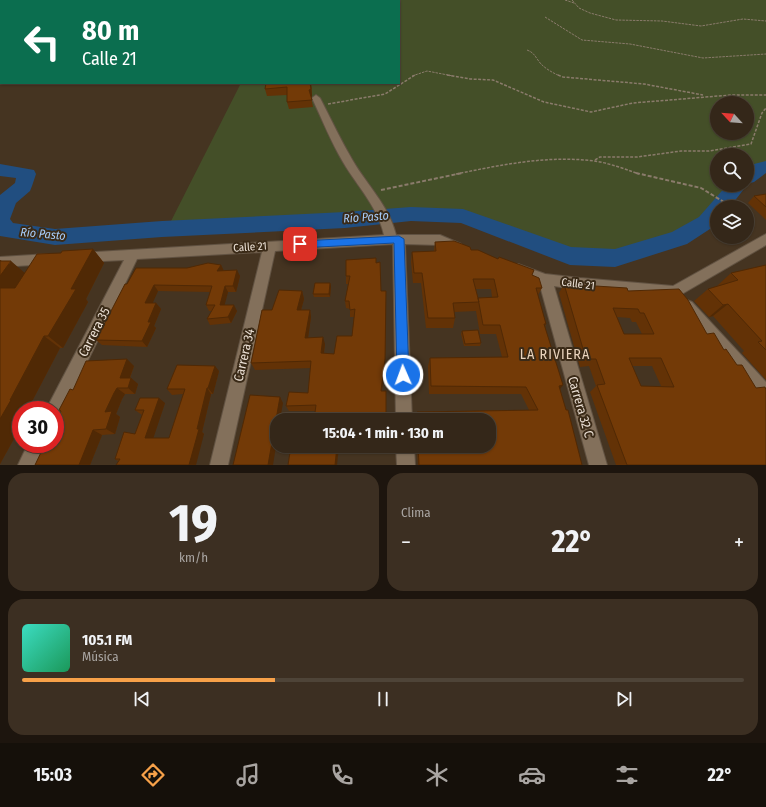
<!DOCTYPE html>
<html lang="es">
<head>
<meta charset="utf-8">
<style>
  body { margin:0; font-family:"Fira Sans Condensed",sans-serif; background:#3c2f22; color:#f1f3f6; height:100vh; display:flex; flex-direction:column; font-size:15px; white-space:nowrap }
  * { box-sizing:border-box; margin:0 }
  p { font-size:13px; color:#a9a5a2 }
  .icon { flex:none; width:22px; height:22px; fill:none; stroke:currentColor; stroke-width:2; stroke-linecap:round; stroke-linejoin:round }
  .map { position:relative; height:465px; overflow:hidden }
  .panel { display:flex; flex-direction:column; gap:8px; padding:8px; background:#1d150e; flex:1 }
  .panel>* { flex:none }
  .guide { position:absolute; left:0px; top:0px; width:400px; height:84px; box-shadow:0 1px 3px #0004,0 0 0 1px #4e4438; background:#0b6e4f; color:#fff; overflow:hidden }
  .needle { width:26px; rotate:296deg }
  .buttons { position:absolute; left:710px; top:96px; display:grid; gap:8px }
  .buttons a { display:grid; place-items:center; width:44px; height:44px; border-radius:50%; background:#342719; box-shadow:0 1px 3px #0004,0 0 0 1px #4e4438; font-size:20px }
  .speed { position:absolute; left:12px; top:401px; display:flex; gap:8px; font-size:20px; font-weight:700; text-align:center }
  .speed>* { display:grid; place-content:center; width:52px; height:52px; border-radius:50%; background:#342719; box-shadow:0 1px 3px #0004,0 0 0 1px #4e4438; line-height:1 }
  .speed .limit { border:6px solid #d22; background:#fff; color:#111 }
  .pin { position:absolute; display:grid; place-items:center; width:34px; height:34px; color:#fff; margin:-17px; border-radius:8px; box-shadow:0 2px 6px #0006 }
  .me { position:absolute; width:44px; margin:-22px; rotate:358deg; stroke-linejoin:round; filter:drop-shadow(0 0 3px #0008) }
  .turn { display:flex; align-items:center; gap:14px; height:84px; padding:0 16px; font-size:18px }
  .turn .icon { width:52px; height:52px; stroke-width:2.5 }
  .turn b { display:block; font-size:28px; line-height:34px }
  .big { font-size:30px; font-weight:700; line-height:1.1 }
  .panel .tile { flex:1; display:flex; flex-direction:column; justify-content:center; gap:6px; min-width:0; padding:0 14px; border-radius:16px; background:#3c2f22 }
  .panel .dial { align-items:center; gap:0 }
  .dial b { font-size:52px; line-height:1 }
  .song { display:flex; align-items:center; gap:12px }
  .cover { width:48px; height:48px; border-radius:6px; background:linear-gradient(135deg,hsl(170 70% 55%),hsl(150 70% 35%)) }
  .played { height:4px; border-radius:2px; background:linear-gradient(90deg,#f7a149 35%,#4e4438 35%) }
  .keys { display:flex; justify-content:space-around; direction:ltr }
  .heat { display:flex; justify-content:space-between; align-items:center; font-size:22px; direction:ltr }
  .panel .tiles { flex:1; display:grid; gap:8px; grid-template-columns:1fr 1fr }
  .tile:last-child { grid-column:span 2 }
  .trip { position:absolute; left:270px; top:413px; width:226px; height:40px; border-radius:16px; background:#342719; box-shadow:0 1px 3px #0004,0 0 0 1px #4e4438; font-weight:700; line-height:40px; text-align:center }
  .menu { display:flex; height:64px; justify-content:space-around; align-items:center; background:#15100a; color:#a9a5a2 }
  .menu .icon { width:28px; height:28px }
  .menu .current { color:#f7a149 }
  .menu b { font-size:18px; color:#f1f3f6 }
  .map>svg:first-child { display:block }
</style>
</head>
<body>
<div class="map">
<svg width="766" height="465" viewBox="0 0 766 465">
  <rect width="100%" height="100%" fill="#453421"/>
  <path fill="#444f28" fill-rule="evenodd" d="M265,0H766V167L747,179V155H717V185H738L719,207H717V209L706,222L679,238L615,258L570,256L463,216L411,214L345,220L167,229L241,83H399V1ZM717,103H747V133H717Z"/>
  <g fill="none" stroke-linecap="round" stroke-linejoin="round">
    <path fill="#214e80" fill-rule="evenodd" d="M766,161V173L754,182L747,184V185L730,207H717V223L713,227L687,244L615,267L570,265L461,223L411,221L345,228L162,237L55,245L0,236V195L15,183L16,178L0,176V164L34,170L36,174L32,186L30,191L16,203L10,219L13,223L55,229L162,221L345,212L411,207L463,209L571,247L615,249L672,232L699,217L727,185H747V169L754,164Z"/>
    <g stroke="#615242" stroke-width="2">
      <g id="minor">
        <path d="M316,95L320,98C331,119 341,141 353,161C367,185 389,206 396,235H440L461,244L463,247L461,250L457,252L439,245L405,244L412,420H396L393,244L275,251L228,465H210L262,252L137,259L61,416L55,418V410H47L49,404L124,260L83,262L79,261L77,257L79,253L384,235C378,207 357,186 343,162C331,142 322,119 312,98Z"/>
        <path d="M766,234V245L675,298L580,290L554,286L607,465H589L539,282L513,273L512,269L513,265L518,264L545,274L580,278L673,286Z"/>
        <path d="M49,254L53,255L55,259L53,263L49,264L0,267V257Z"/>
        <path d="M687,300L692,302L766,382V402L760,400L682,310L680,306L682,302Z"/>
        <path d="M28,444H46L36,465H18Z"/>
        <path d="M396,446H414L415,465H397Z"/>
      </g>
    </g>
    <g stroke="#8a7b6b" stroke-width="1" stroke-dasharray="2.5 1" stroke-linecap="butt">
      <path d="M565,0L574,3"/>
      <path d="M572,0L579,8L590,13L616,20L662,21L701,26L743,19L766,21"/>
      <path d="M545,17L582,40L630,44L703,58L766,54"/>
      <path d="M527,50C535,53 535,57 541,64C546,69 553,73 560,76"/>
      <path d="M412,76L427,71L453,76"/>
    </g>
    <g stroke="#8a7b6b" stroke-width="1.5" stroke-dasharray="3 1.5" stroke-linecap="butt">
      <path d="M447,75L470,79L493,80L544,102L591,112L633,103L731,95H766"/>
      <path d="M558,75L563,77L644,84L703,95"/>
      <path d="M328,104L385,94L415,75"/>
      <path d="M595,160L600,157H637L681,151H709L751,144L762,113L766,108"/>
      <path d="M456,174C501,165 548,155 594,161C609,163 625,169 639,174"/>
    </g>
    <g stroke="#8a7b6b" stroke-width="2" stroke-dasharray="4 2" stroke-linecap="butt">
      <path d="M636,173L701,188L732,207"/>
      <path d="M381,190L462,173"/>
      <path d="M747,217L750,218"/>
    </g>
    <use href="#minor" fill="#83705b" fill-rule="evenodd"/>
  </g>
  <g fill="#633206" fill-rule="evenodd">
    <path d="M266,83H311L312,96L311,97L313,107L289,109L287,102V95L267,96L265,89Z"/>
    <path d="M766,194V220L748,203L754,196Z"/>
    <path d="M435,242L471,250L532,275L542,288L538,295L546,324L545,327L560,389L582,465H418L417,446H489V420H415L417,412L529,410L521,394H429L428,366L430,358L502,357L496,334H480L476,311L454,312L455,318L453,328H426L421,283H413L411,262L412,252L434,251ZM476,289H491L492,297L478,298Z"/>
    <path d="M93,249L104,263L86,299L88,302L63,348H60L28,409L30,410H21V426L0,464V260L24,273L61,253Z"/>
    <path d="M376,263L381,291L385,366L382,391H386V420H314L315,411H289L286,406L308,393L311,368L255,370L251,363L272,310L302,291L304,299L301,310H310L311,317L308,338L325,344L324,353L334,354L352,336L354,317H350V309L346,308L345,301L348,284H346V276Z"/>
    <path d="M221,265L223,270L240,276L236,292H228L224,305L237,311L231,323L210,325L207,319L212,311H209L206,305L210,292L158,291L152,303H156L161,309L154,326L156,328L147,347L102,345L96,340L127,284L187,268Z"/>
    <path d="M766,265V380L742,353L744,351L713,316L709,317L694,301L708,289L717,286L731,273Z"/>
    <path d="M330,283L331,286L330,297H314L313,294Z"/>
    <path d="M564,284L628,291L766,465H616L590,392L596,386L589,366L580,367L559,293ZM617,317L630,318L632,322H636L642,334H624ZM632,366H652L661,386H641Z"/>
    <path d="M462,331L481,343L480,346H464L461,334Z"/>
    <path d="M134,366L130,378L138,384L135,394H125L122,399L116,414L120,417L115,434L102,435L90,465H35L61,411L59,410Z"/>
    <path d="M219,371L213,394H211L202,432L204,434L118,461L115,459L135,434L142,415L135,410L165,403L153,438H169L183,394L172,395L167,389Z"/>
  </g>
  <g fill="#502905">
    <path d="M310,83H311L312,96L311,98L309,90Z"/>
    <path d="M93,249L104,263L86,299L88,302L63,348L48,336L71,289Z"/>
    <path d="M0,260L7,267L11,261L26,274L7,301L0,295Z"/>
    <path d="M221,265L224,271H217Z"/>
    <path d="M237,270L240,276L236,292L233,286Z"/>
    <path d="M330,283L331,286L330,297L329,294Z"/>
    <path d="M154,285L158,291L150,309L145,303Z"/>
    <path d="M225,286L228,292L223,311L220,305Z"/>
    <path d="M302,291L304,299L299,317L297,310Z"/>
    <path d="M386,291L385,366L381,397Z"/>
    <path d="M156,303L161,309L154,326L156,328L147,347L142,341L148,322Z"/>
    <path d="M728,304L713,316L709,317L723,305Z"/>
    <path d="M234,305L237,311L231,323L228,317Z"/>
    <path d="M310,310L311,317L307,345L305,338Z"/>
    <path d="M44,336L60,348L28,409L29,410H21V426L0,464V419L10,400Z"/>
    <path d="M323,337L325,344L323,359L321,353Z"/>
    <path d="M127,359L134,366L127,385L120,378Z"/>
    <path d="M215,366L219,371L213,394L208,388Z"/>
    <path d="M131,378L138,384L135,394L128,388Z"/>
    <path d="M563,385L557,393L559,386Z"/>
    <path d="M117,388L125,394L122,399L116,414L120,417L115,434L106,429L105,412L114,393Z"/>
    <path d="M207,388L211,394L202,432L204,434L196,465H189L197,429Z"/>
    <path d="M280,397L283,403L280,420H277V440L273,465H268Z"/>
    <path d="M159,398L165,403L152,442L145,438Z"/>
    <path d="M93,430L102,435L90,465H79Z"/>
    <path d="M337,446H339L337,465H335Z"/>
  </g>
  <g fill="#733a07" stroke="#502905" fill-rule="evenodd">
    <path d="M266,83H310L311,89L309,90L312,100L287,102V87L265,89Z"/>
    <path d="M766,194V207L754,196Z"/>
    <path d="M454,241L470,247L471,250H478L498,259L499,257L534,270L532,275L539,278L542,288H536L546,324H544L563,385L559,386L566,410H568L582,465H419L418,446H489V420H417V412L538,410L526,387L431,386L430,358L508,357L500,325H483L478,298L498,297L494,279H473L479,302L453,303L455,318H428L422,273H414L412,252L436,251L435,242Z"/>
    <path d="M93,249L71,289H76L48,336H44L10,400H11L0,419V288H15L37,254L61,253L62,251Z"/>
    <path d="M376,258V263L380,262L381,291H386L385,359L381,391H386V414L340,417L339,420H314L316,405L286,406L289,392L308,393L311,361L251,363L262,310H272L279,290L302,291L297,310H310L305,338L323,337L321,353L334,354L337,336H352L355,309L350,310L349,301H345L350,276H346V260Z"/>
    <path d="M0,261H11L0,276Z"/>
    <path d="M208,263L221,265L217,271L237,270L233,286H225L220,305H234L228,317L207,319L215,305H206L212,286L154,285L145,303H156L148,322H151L142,341L96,340L125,284H127L136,268H187Z"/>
    <path d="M766,265V350L758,342L762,341L728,304L723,305L708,289L738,280L731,273Z"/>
    <path d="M315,283H330L329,294H313Z"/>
    <path d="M564,284L627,288L628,291L679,289L688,300L707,334L714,333L724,350L726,349L737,365H742L756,388L765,387L766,390V465H627L597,385L605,384L596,359H586ZM613,308L638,309L640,313H644L654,334H624ZM629,358H661L674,387L641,386Z"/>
    <path d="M478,330L481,343L465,344L462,331Z"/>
    <path d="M127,359L120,378H131L128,388H117L114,393L105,412L112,411L106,429L93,430L79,465H35L45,444H55V423L61,411L59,410L70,389L73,390L86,361Z"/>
    <path d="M177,365L215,366L208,388H207L197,429H199L189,465H116L120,459H115L124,432L135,434L144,410H135L140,398H159L145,438H169L185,389H167Z"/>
    <path d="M250,395L280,397L268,465H233Z"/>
    <path d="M291,446H337L335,465H288Z"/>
  </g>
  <path fill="#1a73e8" stroke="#114b97" d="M399,236L404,239L409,375L407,379L403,381L399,379L397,375L394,243L300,248L295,244L300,241Z"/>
  <g text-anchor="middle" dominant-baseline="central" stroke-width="4" stroke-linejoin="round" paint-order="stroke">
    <g font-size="11" fill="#ece1d6" stroke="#3a2a17">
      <text transform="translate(250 247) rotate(-4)">Calle 21</text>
      <text transform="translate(578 284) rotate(7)">Calle 21</text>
    </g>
    <g font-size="12" font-style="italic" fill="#a7cdfb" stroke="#3a2a17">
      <text transform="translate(366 217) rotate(-4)">Río Pasto</text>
      <text transform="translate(43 234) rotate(5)">Río Pasto</text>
    </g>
    <g font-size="13" fill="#ece1d6" stroke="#3a2a17">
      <text transform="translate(94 332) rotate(-63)">Carrera 35</text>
      <text transform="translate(244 355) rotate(-77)">Carrera 34</text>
      <text transform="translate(581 407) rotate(74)">Carrera 32 C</text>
    </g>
    <g font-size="14" letter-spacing="1" fill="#ead4bd" stroke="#3a2a17">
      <text x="555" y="354">LA RIVIERA</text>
    </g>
  </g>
</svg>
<div class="buttons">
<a><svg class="needle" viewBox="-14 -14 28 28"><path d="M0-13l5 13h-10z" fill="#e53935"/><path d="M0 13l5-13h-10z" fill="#a9a5a2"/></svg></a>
<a><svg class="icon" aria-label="search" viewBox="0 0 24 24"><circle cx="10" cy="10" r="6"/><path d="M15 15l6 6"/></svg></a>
<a><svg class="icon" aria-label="layers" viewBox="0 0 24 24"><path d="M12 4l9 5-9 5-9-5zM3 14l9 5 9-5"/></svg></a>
</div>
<div class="speed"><div class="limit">30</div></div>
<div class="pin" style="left:300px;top:244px;background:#d93025"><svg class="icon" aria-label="arrive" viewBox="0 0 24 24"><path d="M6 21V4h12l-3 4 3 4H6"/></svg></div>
<svg class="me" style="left:403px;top:375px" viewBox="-20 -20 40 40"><circle r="17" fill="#1a73e8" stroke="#fff" stroke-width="3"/><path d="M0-11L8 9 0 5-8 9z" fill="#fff"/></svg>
<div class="trip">15:04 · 1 min · 130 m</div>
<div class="guide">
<div class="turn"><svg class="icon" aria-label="left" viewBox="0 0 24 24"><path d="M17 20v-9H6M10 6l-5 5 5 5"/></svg><div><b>80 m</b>Calle 21</div></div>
</div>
</div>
<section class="panel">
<div class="tiles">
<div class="tile dial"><b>19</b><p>km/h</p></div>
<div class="tile"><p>Clima</p>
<div class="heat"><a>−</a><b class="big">22°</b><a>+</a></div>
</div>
<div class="tile">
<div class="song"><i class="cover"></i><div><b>105.1 FM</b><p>Música</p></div></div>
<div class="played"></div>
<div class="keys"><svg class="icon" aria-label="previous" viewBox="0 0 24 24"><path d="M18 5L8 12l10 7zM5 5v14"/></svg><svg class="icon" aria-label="pause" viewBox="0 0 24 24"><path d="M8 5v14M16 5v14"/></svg><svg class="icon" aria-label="next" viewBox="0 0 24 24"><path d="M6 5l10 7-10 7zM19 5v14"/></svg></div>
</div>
</div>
</section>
<nav class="menu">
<b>15:03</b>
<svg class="icon current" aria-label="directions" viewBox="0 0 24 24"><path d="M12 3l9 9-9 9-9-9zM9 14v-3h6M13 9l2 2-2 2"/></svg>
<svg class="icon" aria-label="music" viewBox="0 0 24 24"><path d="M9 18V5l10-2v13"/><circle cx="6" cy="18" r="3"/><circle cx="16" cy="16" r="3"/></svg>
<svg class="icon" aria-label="phone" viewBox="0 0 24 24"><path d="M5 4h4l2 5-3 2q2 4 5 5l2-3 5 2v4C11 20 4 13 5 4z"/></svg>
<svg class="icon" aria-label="climate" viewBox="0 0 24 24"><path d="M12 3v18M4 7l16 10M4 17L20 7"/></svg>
<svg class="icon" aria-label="car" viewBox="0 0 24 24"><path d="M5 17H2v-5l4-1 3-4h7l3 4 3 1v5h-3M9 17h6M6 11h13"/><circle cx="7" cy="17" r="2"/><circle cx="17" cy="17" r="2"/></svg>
<svg class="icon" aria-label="filters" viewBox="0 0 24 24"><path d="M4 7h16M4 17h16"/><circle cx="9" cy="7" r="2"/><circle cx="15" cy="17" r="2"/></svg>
<b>22°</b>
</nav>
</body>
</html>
